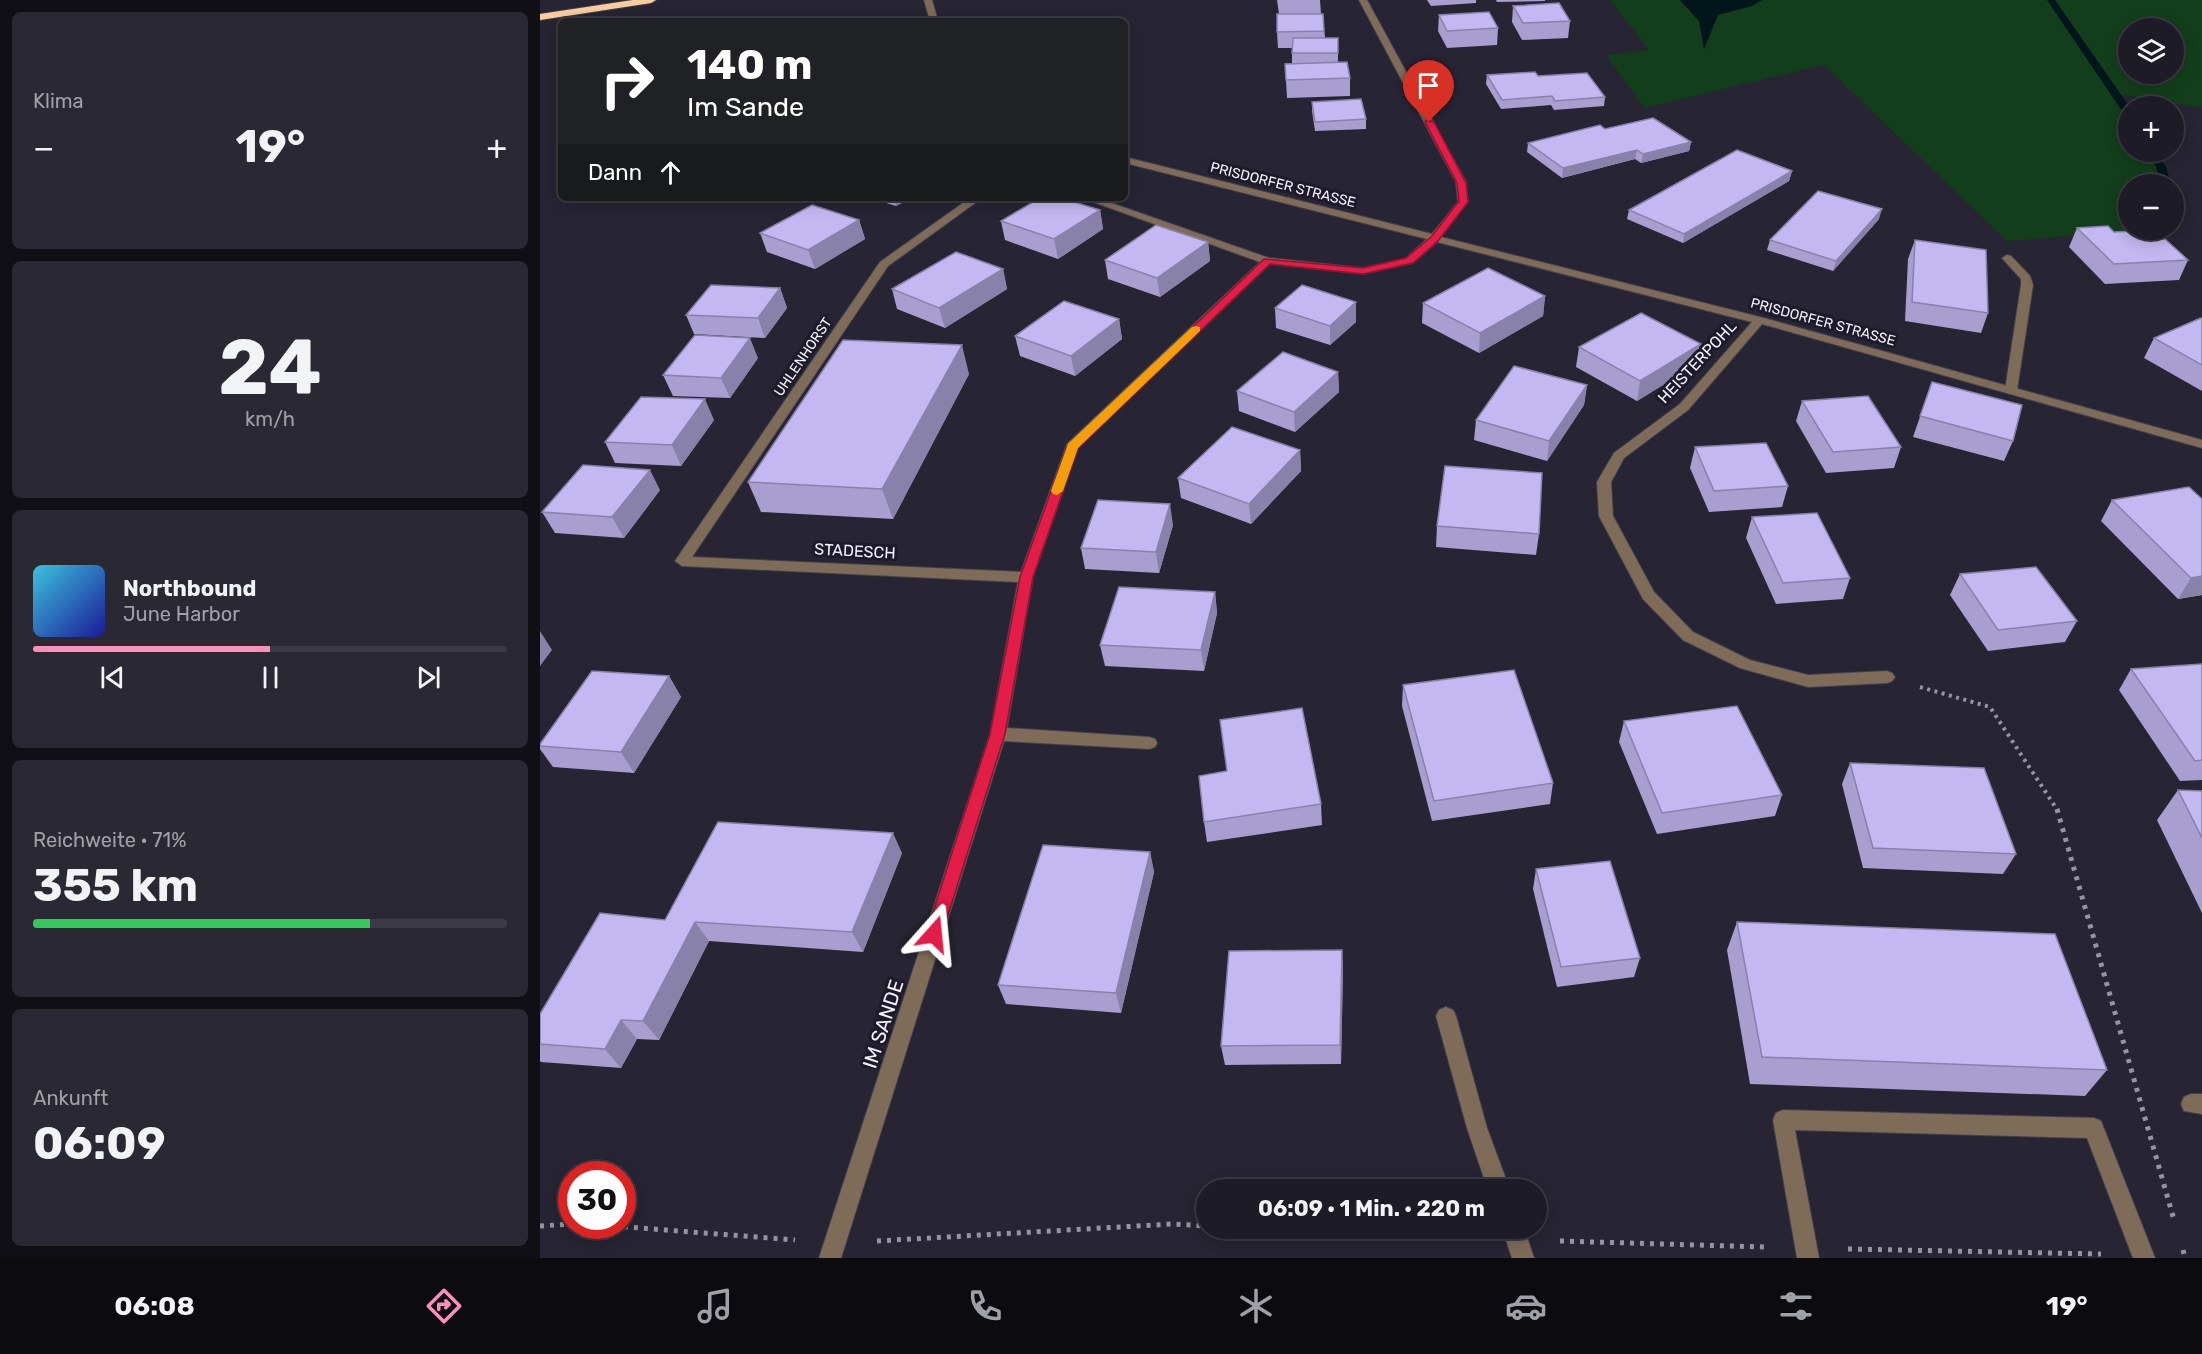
<!DOCTYPE html>
<html lang="de">
<head>
<meta charset="utf-8">
<style>
  body { margin:0; font-family:Rubik,sans-serif; background:#2a2832; color:#f1f3f6; height:100vh; display:flex; flex-direction:column; font-size:22px; white-space:nowrap }
  * { box-sizing:border-box; margin:0 }
  p { font-size:20px; color:#a0a1a7 }
  .icon { flex:none; width:33px; height:33px; fill:none; stroke:currentColor; stroke-width:2; stroke-linecap:round; stroke-linejoin:round }
  .map { position:relative; flex:1; overflow:hidden }
  .side { display:flex; flex-direction:column; gap:12px; padding:12px; background:#100f15; width:540px }
  .side>* { flex:none }
  .banner { position:absolute; left:18px; top:18px; width:570px; height:183px; border-radius:9px; box-shadow:0 3px 15px #0003,0 0 0 2px #3b3943; background:#202124; color:#fff; overflow:hidden }
  .fabs { position:absolute; left:1578px; top:18px; display:grid; gap:12px }
  .fabs a { display:grid; place-items:center; width:66px; height:66px; border-radius:50%; background:#1d1b26; box-shadow:0 3px 15px #0003,0 0 0 2px #3b3943; font-size:30px }
  .speed { position:absolute; left:18px; top:1161px; display:flex; gap:12px; font-size:30px; font-weight:700; text-align:center }
  .speed>* { display:grid; place-content:center; width:78px; height:78px; border-radius:50%; background:#1d1b26; box-shadow:0 3px 15px #0003,0 0 0 2px #3b3943; line-height:1 }
  .speed .limit { border:9px solid #d22; background:#fff; color:#111 }
  .pin { position:absolute; display:grid; place-items:center; width:51px; height:51px; color:#fff; margin:-62px -26px; border-radius:50% 50% 50% 0; rotate:-45deg; box-shadow:0 0 6px #0007 }
  .pin .icon { rotate:45deg }
  .me { position:absolute; width:66px; margin:-33px; rotate:18deg; stroke-linejoin:round; filter:drop-shadow(0 0 4px #0008) }
  .turn { display:flex; align-items:center; gap:21px; height:126px; padding:0 30px; font-size:27px }
  .turn .icon { width:78px; height:78px; stroke-width:2.5 }
  .turn b { display:block; font-size:42px; line-height:51px }
  .then { display:flex; align-items:center; height:57px; padding:0 30px; background:#0003; gap:12px; font-size:22px }
  .big { font-size:45px; font-weight:700; line-height:1.1 }
  .side .tile { flex:1; display:flex; flex-direction:column; justify-content:center; gap:9px; min-width:0; padding:0 21px; border-radius:9px; background:#2a2832 }
  .side .dial { align-items:center; gap:0 }
  .dial b { font-size:78px; line-height:1 }
  .song { display:flex; align-items:center; gap:18px }
  .cover { width:72px; height:72px; border-radius:9px; background:linear-gradient(135deg,hsl(190 70% 55%),hsl(240 70% 35%)) }
  .played { height:6px; border-radius:3px; background:linear-gradient(90deg,#fe8ebc 50%,#3b3943 50%) }
  .keys { display:flex; justify-content:space-around; direction:ltr }
  .heat { display:flex; justify-content:space-between; align-items:center; font-size:33px; direction:ltr }
  .charge { height:9px; border-radius:4px; background:linear-gradient(90deg,#34c759 71%,#3b3943 0) }
  .trip { position:absolute; left:656px; top:1179px; width:351px; height:60px; border-radius:30px; background:#1d1b26; box-shadow:0 3px 15px #0003,0 0 0 2px #3b3943; font-weight:700; line-height:60px; text-align:center }
  .menu { display:flex; height:96px; justify-content:space-around; align-items:center; background:#0c0b0f; color:#a0a1a7 }
  .menu .icon { width:42px; height:42px }
  .menu .on { color:#fe8ebc }
  .menu b { font-size:27px; color:#f1f3f6 }
  main { display:flex; flex:1; min-height:0 }
  .map>svg:first-child { display:block }
</style>
</head>
<body>
<main>
<section class="side">
<div class="tile"><p>Klima</p>
<div class="heat"><a>−</a><b class="big">19°</b><a>+</a></div>
</div>
<div class="tile dial"><b>24</b><p>km/h</p></div>
<div class="tile">
<div class="song"><i class="cover"></i><div><b>Northbound</b><p>June Harbor</p></div></div>
<div class="played"></div>
<div class="keys"><svg class="icon" aria-label="previous" viewBox="0 0 24 24"><path d="M18 5L8 12l10 7zM5 5v14"/></svg><svg class="icon" aria-label="pause" viewBox="0 0 24 24"><path d="M8 5v14M16 5v14"/></svg><svg class="icon" aria-label="next" viewBox="0 0 24 24"><path d="M6 5l10 7-10 7zM19 5v14"/></svg></div>
</div>
<div class="tile"><p>Reichweite · 71%</p><b class="big">355 km</b><div class="charge"></div></div>
<div class="tile"><p>Ankunft</p><b class="big">06:09</b></div>
</section>
<div class="map">
<svg width="1662" height="1258" viewBox="0 0 1662 1258">
  <rect width="100%" height="100%" fill="#272433"/>
  <path fill="#133e1b" fill-rule="evenodd" d="M1070,0H1662V108L1578,94L1588,112V152H1612L1621,167L1626,184H1588V230H1599L1467,241L1284,65L1104,108L1066,55L1109,50ZM1588,28H1634V74H1588Z"/>
  <path fill="#00161a" d="M1140,0H1222L1212,6L1178,15L1164,49L1159,21Z"/>
  <g fill="none" stroke-linecap="round" stroke-linejoin="round">
    <g fill="#00161a" fill-rule="evenodd">
      <path d="M1507,0H1515L1589,106L1588,115L1584,114Z"/>
      <path d="M1607,152H1617L1626,167L1631,184H1621L1616,167Z"/>
      <path d="M1634,215L1640,218L1641,226L1635,229Z"/>
    </g>
    <g stroke="#44414f" stroke-width="2">
      <g id="lane">
        <path d="M1467,255L1471,256L1490,276L1493,285L1477,390L1471,394L1465,390L1481,285V279L1462,258Z"/>
        <path d="M906,1007L913,1010L916,1016L947,1128L970,1190H948L927,1128L896,1016L899,1010Z"/>
        <path d="M1651,1094H1662V1114L1644,1111L1641,1104L1644,1097Z"/>
        <path d="M1243,1110L1554,1118L1561,1121L1615,1258H1593L1547,1138L1255,1130L1279,1258H1257L1233,1120L1236,1113Z"/>
        <path d="M962,1228H984L994,1258H972Z"/>
      </g>
    </g>
    <g stroke="#44414f" stroke-width="2">
      <g id="street">
        <path d="M384,0H392L398,21H390Z"/>
        <path d="M819,0H827L926,182L928,202L901,237L1224,318L1662,440V448L1222,324L1148,410L1084,458L1071,482L1073,516L1114,592L1153,632L1210,660L1268,675L1347,671L1352,673L1355,677L1352,681L1347,683L1268,687L1200,668L1143,640L1103,599L1059,516L1057,482L1074,453L1140,404L1212,322L897,242L873,263L823,274L730,264L538,448L493,577L467,728L609,737L615,739L617,743L615,747L609,749L464,741L301,1258H279L450,734L478,582L142,566L135,561L340,262L430,198H442L348,266L152,557L481,572L527,444L720,262L542,198H557L729,258L823,268L865,259L887,239L585,163V157L892,234L918,202L916,182Z"/>
      </g>
    </g>
    <g stroke="#44414f" stroke-width="2">
      <path id="highway" d="M93,0H116L111,3L0,20V14Z"/>
    </g>
    <path stroke="#9694a0" stroke-width="4" stroke-dasharray="3 4.5" stroke-linecap="butt" d="M1380,687L1450,707L1518,811"/>
    <g stroke="#9694a0" stroke-width="5" stroke-dasharray="4 6" stroke-linecap="butt">
      <path d="M1517,809L1634,1220"/>
      <path d="M0,1226L32,1224"/>
      <path d="M74,1226L255,1240"/>
      <path d="M726,1228L934,1237"/>
      <path d="M337,1241L632,1224L666,1226"/>
      <path d="M1020,1241L1225,1247"/>
      <path d="M1308,1249L1561,1254"/>
      <path d="M1643,1250L1645,1258"/>
    </g>
    <use href="#lane" fill="#7e6c59" fill-rule="evenodd"/>
    <use href="#street" fill="#7e6c59" fill-rule="evenodd"/>
    <use href="#highway" fill="#facd9d" fill-rule="evenodd"/>
  </g>
  <g fill="#a89ecf">
    <path d="M737,0H780L781,14H783L785,38H798V62L810,78V96L747,98L745,64L752,63V48H738L737,32L739,14Z"/>
    <path d="M887,0H936V3L891,6Z"/>
    <path d="M956,0H1005V1L957,2Z"/>
    <path d="M973,6L1030,21L1028,38L982,40L972,22Z"/>
    <path d="M899,15L958,28L957,45L907,48L898,31Z"/>
    <path d="M947,75L998,76L1065,97L1064,106L1014,110L1011,105L961,109L946,84Z"/>
    <path d="M772,102L826,119V129L775,131L772,111Z"/>
    <path d="M1065,129L1151,142L1149,151L1101,163L1095,159L1022,178L987,152L988,143Z"/>
    <path d="M1252,171L1249,181L1143,243L1087,219L1089,210Z"/>
    <path d="M330,198H371L356,206Z"/>
    <path d="M560,210L563,229L518,259L465,240L461,221Z"/>
    <path d="M1339,219L1293,271L1227,250L1230,240Z"/>
    <path d="M319,220L325,239L275,269L227,252L220,233Z"/>
    <path d="M1537,228L1574,232L1648,260L1639,280L1565,284L1529,247Z"/>
    <path d="M1375,240L1448,313L1441,333L1365,321L1368,259Z"/>
    <path d="M668,242L670,261L620,297L568,279L565,260Z"/>
    <path d="M463,269L467,289L405,328L357,309L352,289Z"/>
    <path d="M240,288L247,308L225,338L154,334L146,315Z"/>
    <path d="M1005,296L1003,316L939,353L882,323L883,303Z"/>
    <path d="M735,308L816,322L790,345L736,328Z"/>
    <path d="M579,319L582,339L535,376L480,356L475,336Z"/>
    <path d="M1662,319V391L1604,358L1614,338Z"/>
    <path d="M1161,344L1157,364L1097,401L1036,367L1039,347Z"/>
    <path d="M218,358L190,398L133,396L123,375Z"/>
    <path d="M798,372L799,392L755,432L699,411L697,391Z"/>
    <path d="M429,374L353,519L221,512L208,482Z"/>
    <path d="M1392,382L1473,441L1464,461L1373,437Z"/>
    <path d="M1047,385L1044,405L1007,461L934,440L936,420Z"/>
    <path d="M1262,401L1361,447L1354,468L1286,473L1256,421Z"/>
    <path d="M174,420L141,466L75,463L65,442Z"/>
    <path d="M1155,447L1248,486L1242,507L1169,512L1150,468Z"/>
    <path d="M760,450L761,471L711,524L641,498L638,478Z"/>
    <path d="M120,490L84,538L15,533L2,512Z"/>
    <path d="M1662,499V595L1638,599L1561,521L1572,500Z"/>
    <path d="M1212,517L1310,578L1303,599L1236,604L1206,538Z"/>
    <path d="M633,525L619,573L545,569L541,548Z"/>
    <path d="M897,526L999,534L996,555L896,547Z"/>
    <path d="M1420,574L1537,621L1525,642L1448,651L1410,595Z"/>
    <path d="M675,592L677,613L664,671L565,666L560,645Z"/>
    <path d="M1662,664V780L1640,781L1579,690L1591,669Z"/>
    <path d="M129,676L141,697L94,773L13,767L0,749V746Z"/>
    <path d="M863,685L1013,783L1010,804L892,821L862,706Z"/>
    <path d="M1084,721L1242,795L1235,816L1117,834L1079,742Z"/>
    <path d="M1310,763L1476,854L1463,874L1323,868L1302,784Z"/>
    <path d="M686,772L781,804L782,825L667,842L664,822Z"/>
    <path d="M1638,790L1662,791V913L1617,820Z"/>
    <path d="M610,852L614,872L581,1013L466,1004L458,985Z"/>
    <path d="M362,853L323,952L169,941L119,1040L97,1039L81,1068L1,1062L0,1061V1014L125,920Z"/>
    <path d="M996,869L1100,958L1094,977L1017,987L993,889Z"/>
    <path d="M1197,922L1567,1070L1545,1096L1210,1084L1187,950Z"/>
    <path d="M802,950L803,970L801,1064L685,1065L681,1046Z"/>
  </g>
  <g fill="#8881a9">
    <path d="M1151,142L1149,151L1101,163L1103,154Z"/>
    <path d="M1097,150L1095,159L1022,178L1023,168Z"/>
    <path d="M1252,171L1249,181L1143,243L1144,234Z"/>
    <path d="M354,198H371L356,206Z"/>
    <path d="M1342,209L1339,219L1293,271L1296,261Z"/>
    <path d="M560,210L563,229L518,259L514,239Z"/>
    <path d="M319,220L325,239L275,269L268,250Z"/>
    <path d="M668,242L670,261L620,297L617,278Z"/>
    <path d="M463,269L467,289L405,328L399,308Z"/>
    <path d="M240,288L247,308L225,338L218,318Z"/>
    <path d="M1005,296L1003,316L939,353L940,333Z"/>
    <path d="M816,302V322L790,345V326Z"/>
    <path d="M579,319L582,339L535,376L531,356Z"/>
    <path d="M210,338L218,358L190,398L181,378Z"/>
    <path d="M1161,344L1157,364L1097,401L1100,381Z"/>
    <path d="M422,345L429,374L353,519L342,489Z"/>
    <path d="M798,372L799,392L755,432L754,412Z"/>
    <path d="M1047,385L1044,405L1007,461L1009,441Z"/>
    <path d="M165,399L174,420L141,466L132,445Z"/>
    <path d="M760,450L761,471L711,524L709,504Z"/>
    <path d="M110,470L120,490L84,538L72,517Z"/>
    <path d="M630,504L633,525L619,573L616,552Z"/>
    <path d="M1662,576V595L1638,599L1651,578Z"/>
    <path d="M675,592L677,613L664,671L661,650Z"/>
    <path d="M0,631L12,650L0,666Z"/>
    <path d="M129,676L141,697L94,773L81,752Z"/>
    <path d="M353,833L362,853L323,952L312,932Z"/>
    <path d="M610,852L614,872L581,1013L576,993Z"/>
    <path d="M155,922L169,941L119,1040L103,1021Z"/>
    <path d="M802,950L803,970L801,1064L800,1045Z"/>
    <path d="M81,1020L97,1039L81,1068L65,1049Z"/>
  </g>
  <g fill="#c3b8f1" stroke="#8881a9" stroke-width="1.5">
    <path d="M1019,3L1030,21L983,23L973,6Z"/>
    <path d="M949,12L958,28L907,31L899,15Z"/>
    <path d="M737,14H783L784,31L737,32Z"/>
    <path d="M753,38H798V53H752Z"/>
    <path d="M807,62L810,78L746,80L745,64Z"/>
    <path d="M995,72L998,76L1047,73L1065,97L1015,101L1012,96L962,100L947,75Z"/>
    <path d="M821,99L826,119L775,122L772,102Z"/>
    <path d="M1113,118L1151,142L1103,154L1097,150L1023,168L988,143L1060,125L1065,129Z"/>
    <path d="M1197,150L1252,171L1144,234L1089,210Z"/>
    <path d="M1278,191L1342,209L1296,261L1230,240Z"/>
    <path d="M500,198H521L560,210L514,239L461,221Z"/>
    <path d="M272,205L319,220L268,250L220,233Z"/>
    <path d="M616,225L668,242L617,278L565,260Z"/>
    <path d="M1568,226L1574,232L1615,230L1648,260L1574,264L1537,228Z"/>
    <path d="M1375,240L1446,250L1448,313L1372,302Z"/>
    <path d="M416,252L463,269L399,308L352,289Z"/>
    <path d="M948,268L1005,296L940,333L883,303Z"/>
    <path d="M171,285L240,288L218,318L146,315Z"/>
    <path d="M762,285L816,302L790,326L735,308Z"/>
    <path d="M524,301L579,319L531,356L475,336Z"/>
    <path d="M1101,313L1161,344L1100,381L1039,347Z"/>
    <path d="M1661,318L1662,319V365L1614,338Z"/>
    <path d="M155,335L210,338L181,378L123,375Z"/>
    <path d="M303,340L422,345L342,489L208,482Z"/>
    <path d="M743,352L798,372L754,412L697,391Z"/>
    <path d="M974,366L1047,385L1009,441L936,420Z"/>
    <path d="M1392,382L1482,405L1473,441L1380,416Z"/>
    <path d="M1328,396L1361,447L1293,452L1262,401Z"/>
    <path d="M101,397L165,399L132,445L65,442Z"/>
    <path d="M692,427L760,450L709,504L638,478Z"/>
    <path d="M1226,443L1248,486L1174,491L1155,447Z"/>
    <path d="M43,465L110,470L72,517L2,512Z"/>
    <path d="M905,466L1002,473L999,534L897,526Z"/>
    <path d="M1649,487L1662,499V576L1651,578L1572,500Z"/>
    <path d="M558,500L630,504L616,552L541,548Z"/>
    <path d="M1277,513L1310,578L1243,583L1212,517Z"/>
    <path d="M1496,567L1537,621L1458,630L1420,574Z"/>
    <path d="M579,587L675,592L661,650L560,645Z"/>
    <path d="M1662,664V760L1655,761L1591,669Z"/>
    <path d="M974,670L1013,783L894,801L863,685Z"/>
    <path d="M52,671L129,676L81,752L0,746V744Z"/>
    <path d="M1197,706L1242,795L1122,813L1084,721Z"/>
    <path d="M762,708L781,804L664,822L659,776L687,771L680,720Z"/>
    <path d="M1310,763L1444,768L1476,854L1333,848Z"/>
    <path d="M1638,790L1662,791V838Z"/>
    <path d="M178,822L353,833L312,932L155,922L103,1021L81,1020L65,1049L0,1044V1014L60,913L125,920Z"/>
    <path d="M503,845L610,852L576,993L458,985Z"/>
    <path d="M1070,861L1100,958L1021,967L996,869Z"/>
    <path d="M1197,922L1515,934L1567,1070L1222,1057Z"/>
    <path d="M802,950L800,1045L681,1046L689,951Z"/>
  </g>
  <path fill="#e11d48" stroke="#92132f" stroke-width="1.5" d="M886,120L894,122L926,183L928,202L898,241L873,263L823,274L730,264L538,448L493,577L465,734L402,934L400,939L394,941L388,939L386,934L450,734L480,577L527,447L724,259L823,268L866,258L891,237L919,201L917,183L885,122Z"/>
  <path fill="#f59e0b" d="M656,326L660,327V331L538,448L523,491L517,495L513,494L511,491L528,444L652,327Z"/>
  <g text-anchor="middle" dominant-baseline="central" stroke-width="6" stroke-linejoin="round" paint-order="stroke">
    <g font-size="14" fill="#f4f2fc" stroke="#1d1a29">
      <text transform="translate(743 185) rotate(14)">PRISDORFER STRASSE</text>
      <text transform="translate(1283 322) rotate(15)">PRISDORFER STRASSE</text>
      <text transform="translate(263 357) rotate(-56)">UHLENHORST</text>
    </g>
    <g font-size="16" fill="#f4f2fc" stroke="#1d1a29">
      <text transform="translate(1157 362) rotate(-47)">HEISTERPOHL</text>
      <text transform="translate(315 551) rotate(3)">STADESCH</text>
    </g>
    <g font-size="20" fill="#f4f2fc" stroke="#1d1a29">
      <text transform="translate(343 1024) rotate(-72)">IM SANDE</text>
    </g>
  </g>
</svg>
<div class="fabs">
<a><svg class="icon" aria-label="layers" viewBox="0 0 24 24"><path d="M12 4l9 5-9 5-9-5zM3 14l9 5 9-5"/></svg></a>
<a>+</a>
<a>−</a>
</div>
<div class="speed"><div class="limit">30</div></div>
<div class="pin" style="left:889px;top:122px;background:#d93025"><svg class="icon" aria-label="arrive" viewBox="0 0 24 24"><path d="M6 21V4h12l-3 4 3 4H6"/></svg></div>
<svg class="me" style="left:394px;top:934px" viewBox="-20 -20 40 40"><path d="M0-17L14 15 0 8-14 15z" fill="#e11d48" stroke="#fff" stroke-width="4"/></svg>
<div class="trip">06:09 · 1 Min. · 220 m</div>
<div class="banner">
<div class="turn"><svg class="icon" aria-label="right" viewBox="0 0 24 24"><path d="M7 20v-9h11M14 6l5 5-5 5"/></svg><div><b>140 m</b>Im Sande</div></div>
<div class="then">Dann<svg class="icon" aria-label="ahead" viewBox="0 0 24 24"><path d="M12 20V5M6 11l6-6 6 6"/></svg></div>
</div>
</div>
</main>
<nav class="menu">
<b>06:08</b>
<svg class="icon on" aria-label="directions" viewBox="0 0 24 24"><path d="M12 3l9 9-9 9-9-9zM9 14v-3h6M13 9l2 2-2 2"/></svg>
<svg class="icon" aria-label="music" viewBox="0 0 24 24"><path d="M9 18V5l10-2v13"/><circle cx="6" cy="18" r="3"/><circle cx="16" cy="16" r="3"/></svg>
<svg class="icon" aria-label="phone" viewBox="0 0 24 24"><path d="M5 4h4l2 5-3 2q2 4 5 5l2-3 5 2v4C11 20 4 13 5 4z"/></svg>
<svg class="icon" aria-label="climate" viewBox="0 0 24 24"><path d="M12 3v18M4 7l16 10M4 17L20 7"/></svg>
<svg class="icon" aria-label="car" viewBox="0 0 24 24"><path d="M5 17H2v-5l4-1 3-4h7l3 4 3 1v5h-3M9 17h6M6 11h13"/><circle cx="7" cy="17" r="2"/><circle cx="17" cy="17" r="2"/></svg>
<svg class="icon" aria-label="filters" viewBox="0 0 24 24"><path d="M4 7h16M4 17h16"/><circle cx="9" cy="7" r="2"/><circle cx="15" cy="17" r="2"/></svg>
<b>19°</b>
</nav>
</body>
</html>
